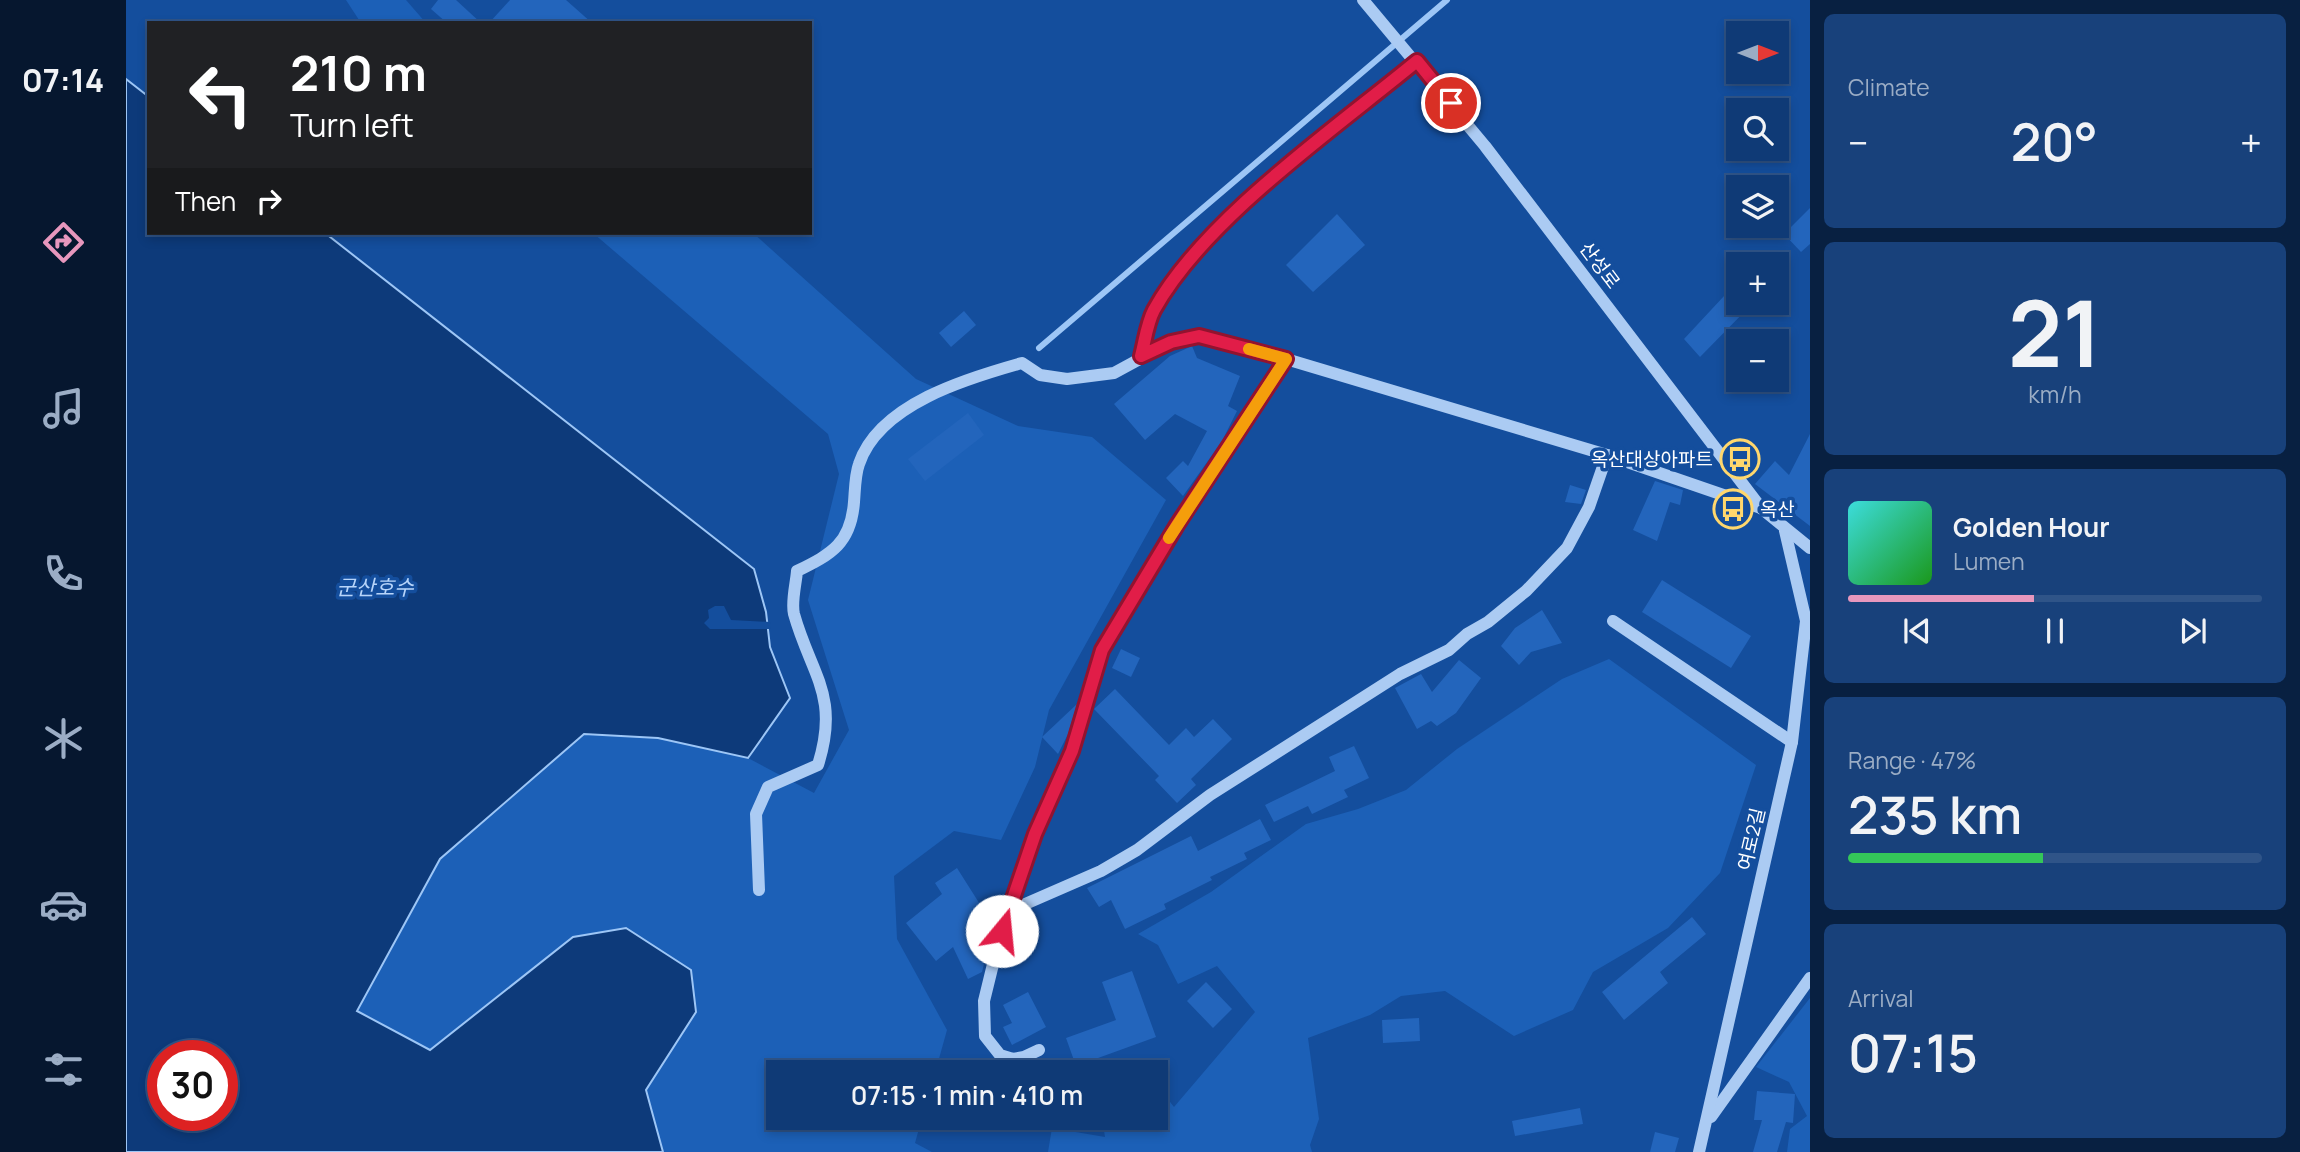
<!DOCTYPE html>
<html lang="en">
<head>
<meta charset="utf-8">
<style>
  body { margin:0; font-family:Manrope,"Noto Sans KR",sans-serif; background:#18417b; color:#f1f3f6; height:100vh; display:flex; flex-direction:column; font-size:26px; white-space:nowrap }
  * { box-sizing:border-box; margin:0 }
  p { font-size:23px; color:#9badc5 }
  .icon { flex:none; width:38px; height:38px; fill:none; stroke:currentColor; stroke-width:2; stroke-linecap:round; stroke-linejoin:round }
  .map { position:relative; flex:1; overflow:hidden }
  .sheet { display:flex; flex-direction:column; gap:14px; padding:14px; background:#082041; width:490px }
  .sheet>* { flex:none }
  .top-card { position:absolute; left:21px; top:21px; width:665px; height:214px; border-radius:0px; box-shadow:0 4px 10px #0003,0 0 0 2px #2f5488; background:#202124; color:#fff; overflow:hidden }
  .needle { width:46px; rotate:90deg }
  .fabs { position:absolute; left:1600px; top:21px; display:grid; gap:14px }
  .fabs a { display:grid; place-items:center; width:63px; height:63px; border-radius:0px; background:#0f3a76; box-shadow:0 4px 10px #0003,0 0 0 2px #2f5488; font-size:35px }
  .speed { position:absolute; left:21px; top:1040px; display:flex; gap:14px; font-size:35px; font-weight:700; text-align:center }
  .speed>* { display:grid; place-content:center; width:91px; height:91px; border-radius:50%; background:#0f3a76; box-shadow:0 4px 10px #0003,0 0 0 2px #2f5488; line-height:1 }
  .speed .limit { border:10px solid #d22; background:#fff; color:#111 }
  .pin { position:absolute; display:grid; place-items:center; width:60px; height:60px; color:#fff; margin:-30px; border:4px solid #fff; border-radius:50%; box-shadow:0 2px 7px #0007 }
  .me { position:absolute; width:77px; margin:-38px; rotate:17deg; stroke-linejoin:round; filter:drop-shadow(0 0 5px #0008) }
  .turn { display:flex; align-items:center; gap:24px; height:147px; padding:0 28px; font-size:32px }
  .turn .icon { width:91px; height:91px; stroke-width:2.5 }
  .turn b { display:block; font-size:49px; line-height:60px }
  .then { display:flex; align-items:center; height:66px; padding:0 28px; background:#0003; gap:14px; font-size:26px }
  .big { font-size:52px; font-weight:600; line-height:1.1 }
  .sheet .widget { flex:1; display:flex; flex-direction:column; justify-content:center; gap:10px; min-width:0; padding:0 24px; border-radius:10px; background:#18417b }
  .sheet .dial { align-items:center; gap:0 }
  .dial b { font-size:91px; line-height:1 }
  .song { display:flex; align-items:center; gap:21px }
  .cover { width:84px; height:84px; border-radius:10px; background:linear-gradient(135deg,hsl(180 70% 55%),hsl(120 70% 35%)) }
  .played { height:7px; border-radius:4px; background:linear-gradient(90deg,#e797bd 45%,#2f5488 45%) }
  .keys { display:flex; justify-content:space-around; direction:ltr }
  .heat { display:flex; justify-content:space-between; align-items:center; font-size:38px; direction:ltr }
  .charge { height:10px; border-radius:5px; background:linear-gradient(90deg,#34c759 47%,#2f5488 0) }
  .trip { position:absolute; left:640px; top:1060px; width:402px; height:70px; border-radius:0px; background:#0f3a76; box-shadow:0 4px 10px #0003,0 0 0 2px #2f5488; font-weight:600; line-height:70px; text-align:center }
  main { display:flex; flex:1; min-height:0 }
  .tab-bar { display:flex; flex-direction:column; width:126px; justify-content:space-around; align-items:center; background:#06172f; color:#9badc5 }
  .tab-bar .icon { width:49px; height:49px }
  .tab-bar .current { color:#e797bd }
  .tab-bar b { font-size:32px; color:#f1f3f6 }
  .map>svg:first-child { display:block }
</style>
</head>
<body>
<main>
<nav class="tab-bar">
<b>07:14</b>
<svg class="icon current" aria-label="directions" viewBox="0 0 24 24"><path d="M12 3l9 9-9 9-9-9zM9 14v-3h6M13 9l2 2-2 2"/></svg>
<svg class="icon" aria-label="music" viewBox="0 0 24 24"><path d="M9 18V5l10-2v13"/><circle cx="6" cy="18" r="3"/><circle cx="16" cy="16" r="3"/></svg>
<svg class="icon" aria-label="phone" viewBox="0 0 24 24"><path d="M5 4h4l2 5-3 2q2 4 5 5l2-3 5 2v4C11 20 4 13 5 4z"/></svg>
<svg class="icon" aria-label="climate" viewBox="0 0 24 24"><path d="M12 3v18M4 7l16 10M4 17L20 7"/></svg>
<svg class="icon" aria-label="car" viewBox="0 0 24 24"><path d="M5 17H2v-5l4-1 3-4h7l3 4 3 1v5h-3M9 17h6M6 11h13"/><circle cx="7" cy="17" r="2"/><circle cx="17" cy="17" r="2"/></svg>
<svg class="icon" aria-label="filters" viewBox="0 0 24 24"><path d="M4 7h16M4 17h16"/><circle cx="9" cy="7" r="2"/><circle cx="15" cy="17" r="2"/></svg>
</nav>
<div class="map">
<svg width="1684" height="1152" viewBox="0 0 1684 1152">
  <rect width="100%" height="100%" fill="#144e9d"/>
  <g fill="#1c60b7">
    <path d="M220,0H280L300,23H235Z"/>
    <path d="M467,233H627L790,379L892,426L966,437L1040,500L923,710L909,767L875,840L828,831L768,876L771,939L821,1030L809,1073H653V1118H796L789,1143L806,1152H537L520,1090L570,1012L565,970L500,928L447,937L304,1051L230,1011L314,859L458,733L531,738L622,758L688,793L723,730L682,600L713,474L702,434Z"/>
    <path d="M1483,659L1630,765L1594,873L1542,928L1467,972L1447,1010L1388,1036L1319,991L1275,996L1244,1015L1182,1038L1193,1119L1184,1145L1186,1152H922L926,1128L979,1137L976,1118H1031V1085L1048,1107L1129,1012L1091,966L1052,984L1032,945L1012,934L1085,892L1180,824L1232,809L1280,790L1331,749L1436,679Z"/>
    <path d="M1684,998V1152H1661L1664,1129L1681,1116L1663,1082L1630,1067Z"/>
    <path d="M1009,1058L1021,1073H973Z"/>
  </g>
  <path fill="#0d3a7a" stroke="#9dc6f6" stroke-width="2" fill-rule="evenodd" d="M0,79L23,97V233H199L628,569L640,612L644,647L664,698L622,758L532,738L458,734L314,859L231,1011L304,1050L447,937L500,928L565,970L570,1012L520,1090L537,1152H0ZM37,1055H96V1115H37Z"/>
  <path fill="#144e9d" d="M589,606H598L605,620L644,622L645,629H584L578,623L583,618L582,610Z"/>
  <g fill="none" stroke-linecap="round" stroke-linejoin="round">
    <path stroke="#9dc6f6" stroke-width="6" d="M913,348L1321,0"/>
  </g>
  <g fill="#2365bc">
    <path d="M312,0H330L355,23H321L305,9Z"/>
    <path d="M384,0H440L466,23H363Z"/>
    <path d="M1684,208V244L1675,252L1658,234Z"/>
    <path d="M1211,214L1239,245L1187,292L1160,265Z"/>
    <path d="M1612,281V303H1627L1574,357L1558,339Z"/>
    <path d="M838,311L850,325L825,347L813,333Z"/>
    <path d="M1066,346L1071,358L1114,376L1102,406L1111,411L1096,441L1057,496L1040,478L1057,461L1062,466L1081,431L1049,414L1019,440L988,404L1044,356Z"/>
    <path d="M842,413L858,435L799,481L782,459Z"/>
    <path d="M1684,434V526L1629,484L1649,461L1663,475Z"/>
    <path d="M1529,481L1557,490L1554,505L1544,502L1531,541L1507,530Z"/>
    <path d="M1444,485L1460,490L1455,504L1439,502Z"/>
    <path d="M1536,580L1625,636L1605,668L1516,612Z"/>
    <path d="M1416,610L1436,643L1405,652L1393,665L1375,646L1389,628Z"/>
    <path d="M995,649L1014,658L1005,677L986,668Z"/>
    <path d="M1333,660L1355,678L1330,713L1311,726L1305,721L1291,729L1269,688L1295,674L1306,692Z"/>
    <path d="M989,689L1043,745L1060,728L1068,737L1087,719L1106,739L1065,779L1070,785L1051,803L1029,780L1033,776L968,709Z"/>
    <path d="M951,704L942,734L932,754L916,737Z"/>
    <path d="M1228,746L1243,778L1218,790L1222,797L1186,814L1182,806L1148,822L1139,805L1209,771L1203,757Z"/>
    <path d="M1134,819L1145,840L1118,853L1121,859L1084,877L1086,880L1038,904L1040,909L999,929L985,900L973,907L961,888L1065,836L1072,851Z"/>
    <path d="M831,868L862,917L858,919L865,938L864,942L851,947L858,964L856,972L842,979L827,947L810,961L780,923L816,894L809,883Z"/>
    <path d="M1566,917L1580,934L1534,972L1542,983L1498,1020L1476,992Z"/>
    <path d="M1006,971L1030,1037L950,1066L940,1038L990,1020L976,982Z"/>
    <path d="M1080,982L1106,1009L1087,1028L1061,1001Z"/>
    <path d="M902,992L920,1027L886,1045L877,1027L886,1023L877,1005Z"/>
    <path d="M1293,1018L1294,1041L1257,1043L1256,1020Z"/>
    <path d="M1631,1091L1669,1094L1667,1123L1660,1122L1651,1152H1627L1636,1120H1628Z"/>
    <path d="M1454,1108L1457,1124L1389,1136L1386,1121Z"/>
    <path d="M1529,1132L1553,1138L1549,1152H1524Z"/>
  </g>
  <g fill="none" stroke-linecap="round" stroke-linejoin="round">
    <g stroke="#abcbf3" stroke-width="12">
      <path d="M1237,0L1359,146L1635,508L1684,548"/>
      <path d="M1015,356C1019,341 1021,323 1028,310C1078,218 1209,128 1291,61"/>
      <path d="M1487,621L1666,742"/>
      <path d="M633,890L630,814L642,787L692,765C714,695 685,675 668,614C665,602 670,584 671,571C706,554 725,543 728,502C729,490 729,475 733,464C753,404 842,378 896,363L914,375L941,379L988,373L1045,342L1073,336L1160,359L1481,455L1635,508"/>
      <path d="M883,911L975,871L1011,850L1084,795L1274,674L1323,650L1341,634L1362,622L1400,591L1441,548L1463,507L1481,455"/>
      <path d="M913,1050L898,1057L887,1059L874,1055L859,1036L858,1001L870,952L909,834L946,751L976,650L1051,525L1160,359"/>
      <path d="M1585,1117L1684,978"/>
      <path d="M1573,1152L1666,742L1680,621L1659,531"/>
    </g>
  </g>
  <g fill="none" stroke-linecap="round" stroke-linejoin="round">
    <g stroke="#92132f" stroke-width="18">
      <path id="route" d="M876,931L909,834L946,751L976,650L1051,525L1160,359L1073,336L1045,342L1015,356C1019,341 1021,323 1028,310C1078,219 1210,128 1291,61L1325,103"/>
    </g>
    <use href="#route" stroke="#e11d48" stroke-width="12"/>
    <path stroke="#f59e0b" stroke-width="12" d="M1043,538L1160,359L1123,349"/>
  </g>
  <defs>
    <g id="bus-ring" transform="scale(2.0125)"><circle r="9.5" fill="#144e9d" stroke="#ffd76d" stroke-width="1.5"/><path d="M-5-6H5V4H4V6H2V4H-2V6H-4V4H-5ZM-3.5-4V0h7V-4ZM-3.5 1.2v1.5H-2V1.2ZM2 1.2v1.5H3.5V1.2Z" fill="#ffd76d"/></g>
  </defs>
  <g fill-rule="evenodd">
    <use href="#bus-ring" x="1614" y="459"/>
    <use href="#bus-ring" x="1607" y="509"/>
  </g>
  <g text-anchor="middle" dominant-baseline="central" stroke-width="7" stroke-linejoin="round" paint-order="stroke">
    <g font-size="19" fill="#fff" stroke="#144e9d">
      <text transform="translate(1474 265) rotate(53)">산성로</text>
      <text transform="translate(1625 839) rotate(-77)">여로2길</text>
    </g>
    <g font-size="19" fill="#fff" stroke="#144e9d" text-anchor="end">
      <text x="1587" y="459">옥산대상아파트</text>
      <text x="1634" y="509" text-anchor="start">옥산</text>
    </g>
    <g font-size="21" font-style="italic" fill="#b8d5fa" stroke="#144e9d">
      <text x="249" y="587">군산호수</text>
    </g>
  </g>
</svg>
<div class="fabs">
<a><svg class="needle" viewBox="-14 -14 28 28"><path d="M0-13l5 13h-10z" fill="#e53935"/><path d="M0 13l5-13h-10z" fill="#9badc5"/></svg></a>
<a><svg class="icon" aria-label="search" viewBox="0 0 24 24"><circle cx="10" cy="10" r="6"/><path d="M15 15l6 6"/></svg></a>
<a><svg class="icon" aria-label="layers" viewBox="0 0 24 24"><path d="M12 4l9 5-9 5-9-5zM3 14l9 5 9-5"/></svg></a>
<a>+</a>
<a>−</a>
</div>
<div class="speed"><div class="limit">30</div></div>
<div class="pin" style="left:1325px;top:103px;background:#d93025"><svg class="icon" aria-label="arrive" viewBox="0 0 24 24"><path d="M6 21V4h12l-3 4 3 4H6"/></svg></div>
<svg class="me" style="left:876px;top:931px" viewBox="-20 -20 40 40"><circle r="19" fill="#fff"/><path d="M0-13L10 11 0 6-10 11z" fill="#e11d48"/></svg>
<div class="trip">07:15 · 1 min · 410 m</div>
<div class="top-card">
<div class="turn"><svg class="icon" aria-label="left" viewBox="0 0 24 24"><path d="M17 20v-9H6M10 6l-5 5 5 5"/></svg><div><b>210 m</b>Turn left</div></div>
<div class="then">Then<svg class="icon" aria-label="right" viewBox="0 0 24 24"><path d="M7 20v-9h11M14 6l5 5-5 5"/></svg></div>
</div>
</div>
<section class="sheet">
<div class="widget"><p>Climate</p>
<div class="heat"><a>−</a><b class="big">20°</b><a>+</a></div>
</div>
<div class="widget dial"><b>21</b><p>km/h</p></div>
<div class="widget">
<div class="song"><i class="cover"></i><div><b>Golden Hour</b><p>Lumen</p></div></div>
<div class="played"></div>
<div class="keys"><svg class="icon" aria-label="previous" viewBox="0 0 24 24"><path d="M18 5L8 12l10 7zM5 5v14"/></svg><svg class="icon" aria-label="pause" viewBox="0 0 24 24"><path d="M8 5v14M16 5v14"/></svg><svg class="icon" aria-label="next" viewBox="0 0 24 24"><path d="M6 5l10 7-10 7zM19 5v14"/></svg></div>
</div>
<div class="widget"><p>Range · 47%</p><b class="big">235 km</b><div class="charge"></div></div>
<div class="widget"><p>Arrival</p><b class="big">07:15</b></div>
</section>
</main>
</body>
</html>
